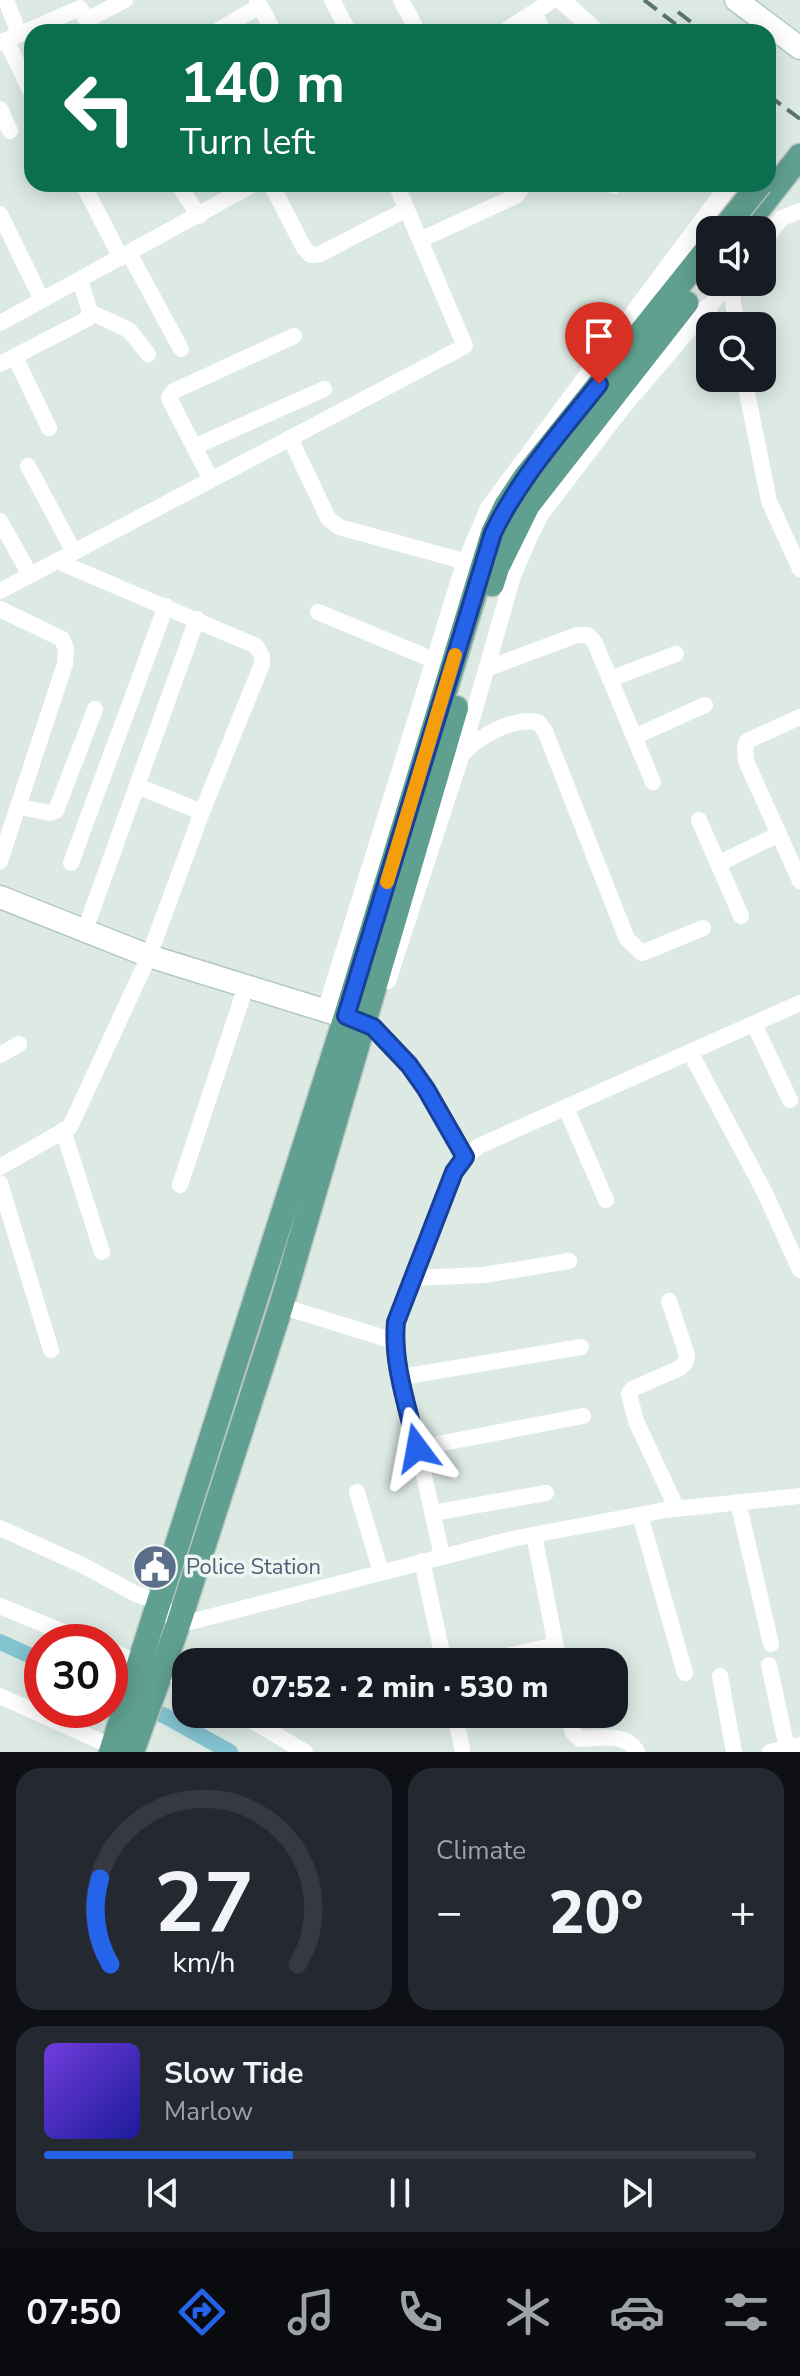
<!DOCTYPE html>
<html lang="en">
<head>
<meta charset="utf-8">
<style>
  body { margin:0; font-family:"Nunito Sans",sans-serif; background:#242831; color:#f1f3f6; height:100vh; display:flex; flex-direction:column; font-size:30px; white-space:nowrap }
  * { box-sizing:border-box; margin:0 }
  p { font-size:26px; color:#9ea1a6 }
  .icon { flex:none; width:44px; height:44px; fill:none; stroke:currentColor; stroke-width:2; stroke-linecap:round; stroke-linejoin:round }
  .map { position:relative; height:1752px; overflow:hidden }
  .details { display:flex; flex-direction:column; gap:16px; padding:16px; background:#0d0f14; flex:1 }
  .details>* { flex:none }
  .hud { position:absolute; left:24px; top:24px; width:752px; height:168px; border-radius:24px; box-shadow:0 4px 20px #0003; background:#0b6e4f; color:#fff; overflow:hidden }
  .buttons { position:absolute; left:696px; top:216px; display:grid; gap:16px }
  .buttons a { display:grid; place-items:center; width:80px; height:80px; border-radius:16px; background:#171b24; box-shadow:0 4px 20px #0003; font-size:40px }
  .speed { position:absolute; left:24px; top:1624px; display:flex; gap:16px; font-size:40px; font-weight:700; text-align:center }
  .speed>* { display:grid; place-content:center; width:104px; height:104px; border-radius:50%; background:#171b24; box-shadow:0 4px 20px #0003; line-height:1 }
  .speed .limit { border:12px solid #d22; background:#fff; color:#111 }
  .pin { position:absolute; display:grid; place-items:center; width:68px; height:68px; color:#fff; margin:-82px -34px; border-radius:50% 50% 50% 0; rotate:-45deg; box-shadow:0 0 8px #0007 }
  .pin .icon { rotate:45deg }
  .me { position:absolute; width:88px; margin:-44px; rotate:347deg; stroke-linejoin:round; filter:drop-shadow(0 0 6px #0008) }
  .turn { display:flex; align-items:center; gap:28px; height:168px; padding:0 24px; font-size:36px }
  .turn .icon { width:104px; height:104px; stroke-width:2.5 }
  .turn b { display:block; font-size:56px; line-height:68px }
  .big { font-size:60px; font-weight:800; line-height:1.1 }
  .details .widget { flex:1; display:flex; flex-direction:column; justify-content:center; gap:12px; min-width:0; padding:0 28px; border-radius:24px; background:#242831 }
  .details .dial { align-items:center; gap:0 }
  .dial svg { height:208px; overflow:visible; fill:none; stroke:#363941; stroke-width:7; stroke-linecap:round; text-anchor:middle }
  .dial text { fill:#f1f3f6; stroke:none }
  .song { display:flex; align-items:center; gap:24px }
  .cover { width:96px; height:96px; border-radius:12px; background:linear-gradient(135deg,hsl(260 70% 55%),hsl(240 70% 35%)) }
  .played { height:8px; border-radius:4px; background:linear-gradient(90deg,#2563eb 35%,#363941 35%) }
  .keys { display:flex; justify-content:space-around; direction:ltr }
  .heat { display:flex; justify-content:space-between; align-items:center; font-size:44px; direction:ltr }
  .details .tiles { flex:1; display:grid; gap:16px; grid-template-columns:1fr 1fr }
  .widget:last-child { grid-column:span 2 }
  .trip { position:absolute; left:172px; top:1648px; width:456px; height:80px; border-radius:24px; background:#171b24; box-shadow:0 4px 20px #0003; font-weight:800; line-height:80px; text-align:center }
  .tabs { display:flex; height:128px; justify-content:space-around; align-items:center; background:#090b0e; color:#9ea1a6 }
  .tabs .icon { width:56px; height:56px }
  .tabs .on { color:#2563eb }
  .tabs b { font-size:36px; color:#f1f3f6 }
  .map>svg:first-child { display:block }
</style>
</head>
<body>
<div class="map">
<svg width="800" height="1752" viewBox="0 0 800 1752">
  <rect width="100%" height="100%" fill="#ddeae4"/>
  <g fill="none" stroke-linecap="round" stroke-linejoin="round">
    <g stroke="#83c4d1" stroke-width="16">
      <path d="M0,1642L42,1661"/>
      <path d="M110,1691L167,1717L230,1752"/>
    </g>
    <g stroke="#b0cac0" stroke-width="25">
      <g id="secondary">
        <path d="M736,0L800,48"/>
        <path d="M0,897L149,956L362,1022"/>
      </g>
    </g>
    <g stroke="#bcc4c2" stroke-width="27">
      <g id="primary">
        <path d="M742,230L800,156"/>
        <path d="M492,584L497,568L528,505L686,303"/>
        <path d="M111,1752L346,1016L493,533L506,506L526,476L710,246"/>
        <path d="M132,1752L178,1625L281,1306L456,708"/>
      </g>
    </g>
    <g stroke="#fff" stroke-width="16">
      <path d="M6,0L19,34"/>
      <path d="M257,0L274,32"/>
      <path d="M332,0L349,32"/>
      <path d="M401,0L418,32"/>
      <path d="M534,12L544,32"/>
      <path d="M87,20L125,0"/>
      <path d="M215,32L260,6"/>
      <path d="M503,32L553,0"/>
      <path d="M6,40L32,94"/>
      <path d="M0,43L80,8L93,32"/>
      <path d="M0,109L10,131"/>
      <path d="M83,184L121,258"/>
      <path d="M178,184L199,216"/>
      <path d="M271,184L304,248L311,255L320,254L407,209"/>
      <path d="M613,184L614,186"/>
      <path d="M0,214L42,300"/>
      <path d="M420,240L507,200L517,195L524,184"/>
      <path d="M762,243L782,218L800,211"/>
      <path d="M129,253L181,349"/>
      <path d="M730,282L737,326"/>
      <path d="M706,307L716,326"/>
      <path d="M90,312L129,330L148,354"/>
      <path d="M0,323L254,184"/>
      <path d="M15,357L49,428"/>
      <path d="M0,364L87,319L90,312L80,280"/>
      <path d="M744,378L769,501L800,569"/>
      <path d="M290,438L328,518L339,527L467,562"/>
      <path d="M194,447L324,389"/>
      <path d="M28,466L74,552"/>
      <path d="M211,480L169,398L174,391L294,336"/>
      <path d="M0,521L30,575"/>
      <path d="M0,591L465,346L396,184"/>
      <path d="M0,609L62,639L66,649L65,664L0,861"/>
      <path d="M318,612L436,661"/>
      <path d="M486,669L577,635H588L595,643L653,782"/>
      <path d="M610,679L676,654"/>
      <path d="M800,717L747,741L745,749L746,761L800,881"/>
      <path d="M634,737L705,705"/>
      <path d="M462,754C480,736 512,717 538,722L545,731L627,939L642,953L703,928"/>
      <path d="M137,786L202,812"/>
      <path d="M20,807L50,813L56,811L95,709"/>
      <path d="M699,820L741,916"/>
      <path d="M71,863L166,606"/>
      <path d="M718,864L779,834"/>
      <path d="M85,930L197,619"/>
      <path d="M388,981L462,754L513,576L528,541L540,516L624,406L730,282"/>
      <path d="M754,1024L790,1100"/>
      <path d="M373,1027L409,1065L426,1089L465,1157"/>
      <path d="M690,1052L765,1193L800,1270"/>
      <path d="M0,1055L19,1044"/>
      <path d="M566,1108L606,1200"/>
      <path d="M63,1130L102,1252"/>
      <path d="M0,1167L70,1127L149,956L202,812L262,664V656L256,646L57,561"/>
      <path d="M0,1183L51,1350"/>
      <path d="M180,1185L246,986"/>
      <path d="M413,1278L484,1275L569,1261"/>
      <path d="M669,1301L687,1355L685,1363L680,1368L632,1389L629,1394L636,1421L677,1509"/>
      <path d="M281,1306L394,1341"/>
      <path d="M401,1377L581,1347"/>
      <path d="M417,1448L583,1416"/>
      <path d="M357,1492L381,1572"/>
      <path d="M738,1502L771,1644"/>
      <path d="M432,1513L546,1493"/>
      <path d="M640,1515L685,1673"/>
      <path d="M0,1528L82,1565L136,1594L159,1602L178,1625L512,1539L665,1510L800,1496"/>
      <path d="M534,1535L559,1662"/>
      <path d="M442,1556L394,1341L396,1322L454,1172L465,1157L479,1146L800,1003"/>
      <path d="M422,1561L444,1662"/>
      <path d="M0,1606L87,1642"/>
      <path d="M110,1651L141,1664"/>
      <path d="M481,1662L555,1645"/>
      <path d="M769,1665L787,1748"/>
      <path d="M162,1668L186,1682"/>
      <path d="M720,1676L734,1752"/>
      <path d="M0,1696L113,1747"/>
      <path d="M241,1714L305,1752"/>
      <path d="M455,1714L462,1748"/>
      <path d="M569,1714L573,1733L580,1739C600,1738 626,1732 637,1752"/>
      <path d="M770,1752L800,1745"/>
    </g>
    <g stroke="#fff" stroke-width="18">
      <path d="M561,0L597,32"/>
      <path d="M326,1011L463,570L489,508L730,184"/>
    </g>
    <use href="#secondary" stroke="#fff" stroke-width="22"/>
    <use href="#primary" stroke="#60a090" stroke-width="24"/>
    <g stroke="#58756e" stroke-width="4" stroke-dasharray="16 8" stroke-linecap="butt">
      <path d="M644,0L686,32"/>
      <path d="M678,12L704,32"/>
      <path d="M768,95L800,119"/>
    </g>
    <g stroke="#bcc4c2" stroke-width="27" stroke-linecap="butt">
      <path id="primary-bridge" d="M723,230L760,184"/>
    </g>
    <use href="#primary-bridge" stroke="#60a090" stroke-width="24"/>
  </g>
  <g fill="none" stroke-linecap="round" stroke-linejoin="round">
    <g stroke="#184099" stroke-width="20">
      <path id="route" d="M417,1448C408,1407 392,1364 396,1322L454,1172L465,1157L426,1089L409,1065L373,1027L346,1016L493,533C520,477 561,432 599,384"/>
    </g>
    <use href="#route" stroke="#2563eb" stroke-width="14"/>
    <path stroke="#f59e0b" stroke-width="14" d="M387,882L455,655"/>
  </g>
  <defs>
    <g id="civic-disc" transform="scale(2.3)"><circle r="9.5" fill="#5c6f8a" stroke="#edf6f2"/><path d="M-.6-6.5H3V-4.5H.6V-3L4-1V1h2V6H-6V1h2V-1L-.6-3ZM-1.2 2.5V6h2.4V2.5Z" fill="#fff"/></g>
  </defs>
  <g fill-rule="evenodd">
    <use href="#civic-disc" x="155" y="1567"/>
  </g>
  <g text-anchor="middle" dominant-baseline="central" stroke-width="7" stroke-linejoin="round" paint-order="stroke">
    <g font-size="22" fill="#4e5e75" stroke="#edf6f2" text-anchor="start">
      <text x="186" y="1567">Police Station</text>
    </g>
  </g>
</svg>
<div class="buttons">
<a><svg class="icon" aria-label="sound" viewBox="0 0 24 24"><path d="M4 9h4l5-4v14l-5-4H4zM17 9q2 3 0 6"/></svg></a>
<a><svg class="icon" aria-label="search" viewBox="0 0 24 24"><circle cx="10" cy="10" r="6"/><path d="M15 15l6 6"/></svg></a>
</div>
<div class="speed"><div class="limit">30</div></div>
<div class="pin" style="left:599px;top:384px;background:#d93025"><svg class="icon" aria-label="arrive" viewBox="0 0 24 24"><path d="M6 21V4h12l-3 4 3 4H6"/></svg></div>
<svg class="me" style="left:417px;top:1448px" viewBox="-20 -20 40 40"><path d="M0-17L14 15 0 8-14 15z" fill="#2563eb" stroke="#fff" stroke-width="4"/></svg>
<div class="trip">07:52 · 2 min · 530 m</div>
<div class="hud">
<div class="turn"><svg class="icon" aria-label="left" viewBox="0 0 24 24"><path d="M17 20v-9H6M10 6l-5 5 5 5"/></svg><div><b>140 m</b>Turn left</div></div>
</div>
</div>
<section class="details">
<div class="tiles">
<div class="widget dial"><svg viewBox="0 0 100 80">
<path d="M14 69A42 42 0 1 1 86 69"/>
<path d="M14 69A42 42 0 0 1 10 36" stroke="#2563eb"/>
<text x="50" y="56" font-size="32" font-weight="700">27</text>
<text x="50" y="72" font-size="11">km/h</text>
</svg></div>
<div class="widget"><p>Climate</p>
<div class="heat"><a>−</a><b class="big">20°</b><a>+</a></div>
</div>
<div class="widget">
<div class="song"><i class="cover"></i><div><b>Slow Tide</b><p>Marlow</p></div></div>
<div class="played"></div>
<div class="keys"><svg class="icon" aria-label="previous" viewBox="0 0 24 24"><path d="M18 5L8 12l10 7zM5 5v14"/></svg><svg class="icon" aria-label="pause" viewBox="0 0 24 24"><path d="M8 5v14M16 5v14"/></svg><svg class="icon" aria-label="next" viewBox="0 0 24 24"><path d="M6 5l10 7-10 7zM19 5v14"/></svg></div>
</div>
</div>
</section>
<nav class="tabs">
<b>07:50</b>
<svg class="icon on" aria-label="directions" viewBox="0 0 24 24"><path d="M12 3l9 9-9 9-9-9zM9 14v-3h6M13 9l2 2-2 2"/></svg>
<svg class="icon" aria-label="music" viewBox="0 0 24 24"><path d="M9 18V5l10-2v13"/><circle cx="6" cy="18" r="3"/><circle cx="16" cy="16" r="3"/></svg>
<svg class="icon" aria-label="phone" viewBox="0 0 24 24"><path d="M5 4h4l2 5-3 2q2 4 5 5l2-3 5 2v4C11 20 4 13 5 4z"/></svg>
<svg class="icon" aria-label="climate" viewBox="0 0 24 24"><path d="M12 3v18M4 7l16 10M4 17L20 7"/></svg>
<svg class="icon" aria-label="car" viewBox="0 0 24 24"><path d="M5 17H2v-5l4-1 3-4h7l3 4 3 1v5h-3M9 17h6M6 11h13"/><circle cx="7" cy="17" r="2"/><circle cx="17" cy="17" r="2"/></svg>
<svg class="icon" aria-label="filters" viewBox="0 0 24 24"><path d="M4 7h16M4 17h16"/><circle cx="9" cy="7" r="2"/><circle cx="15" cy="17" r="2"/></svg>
</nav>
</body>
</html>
